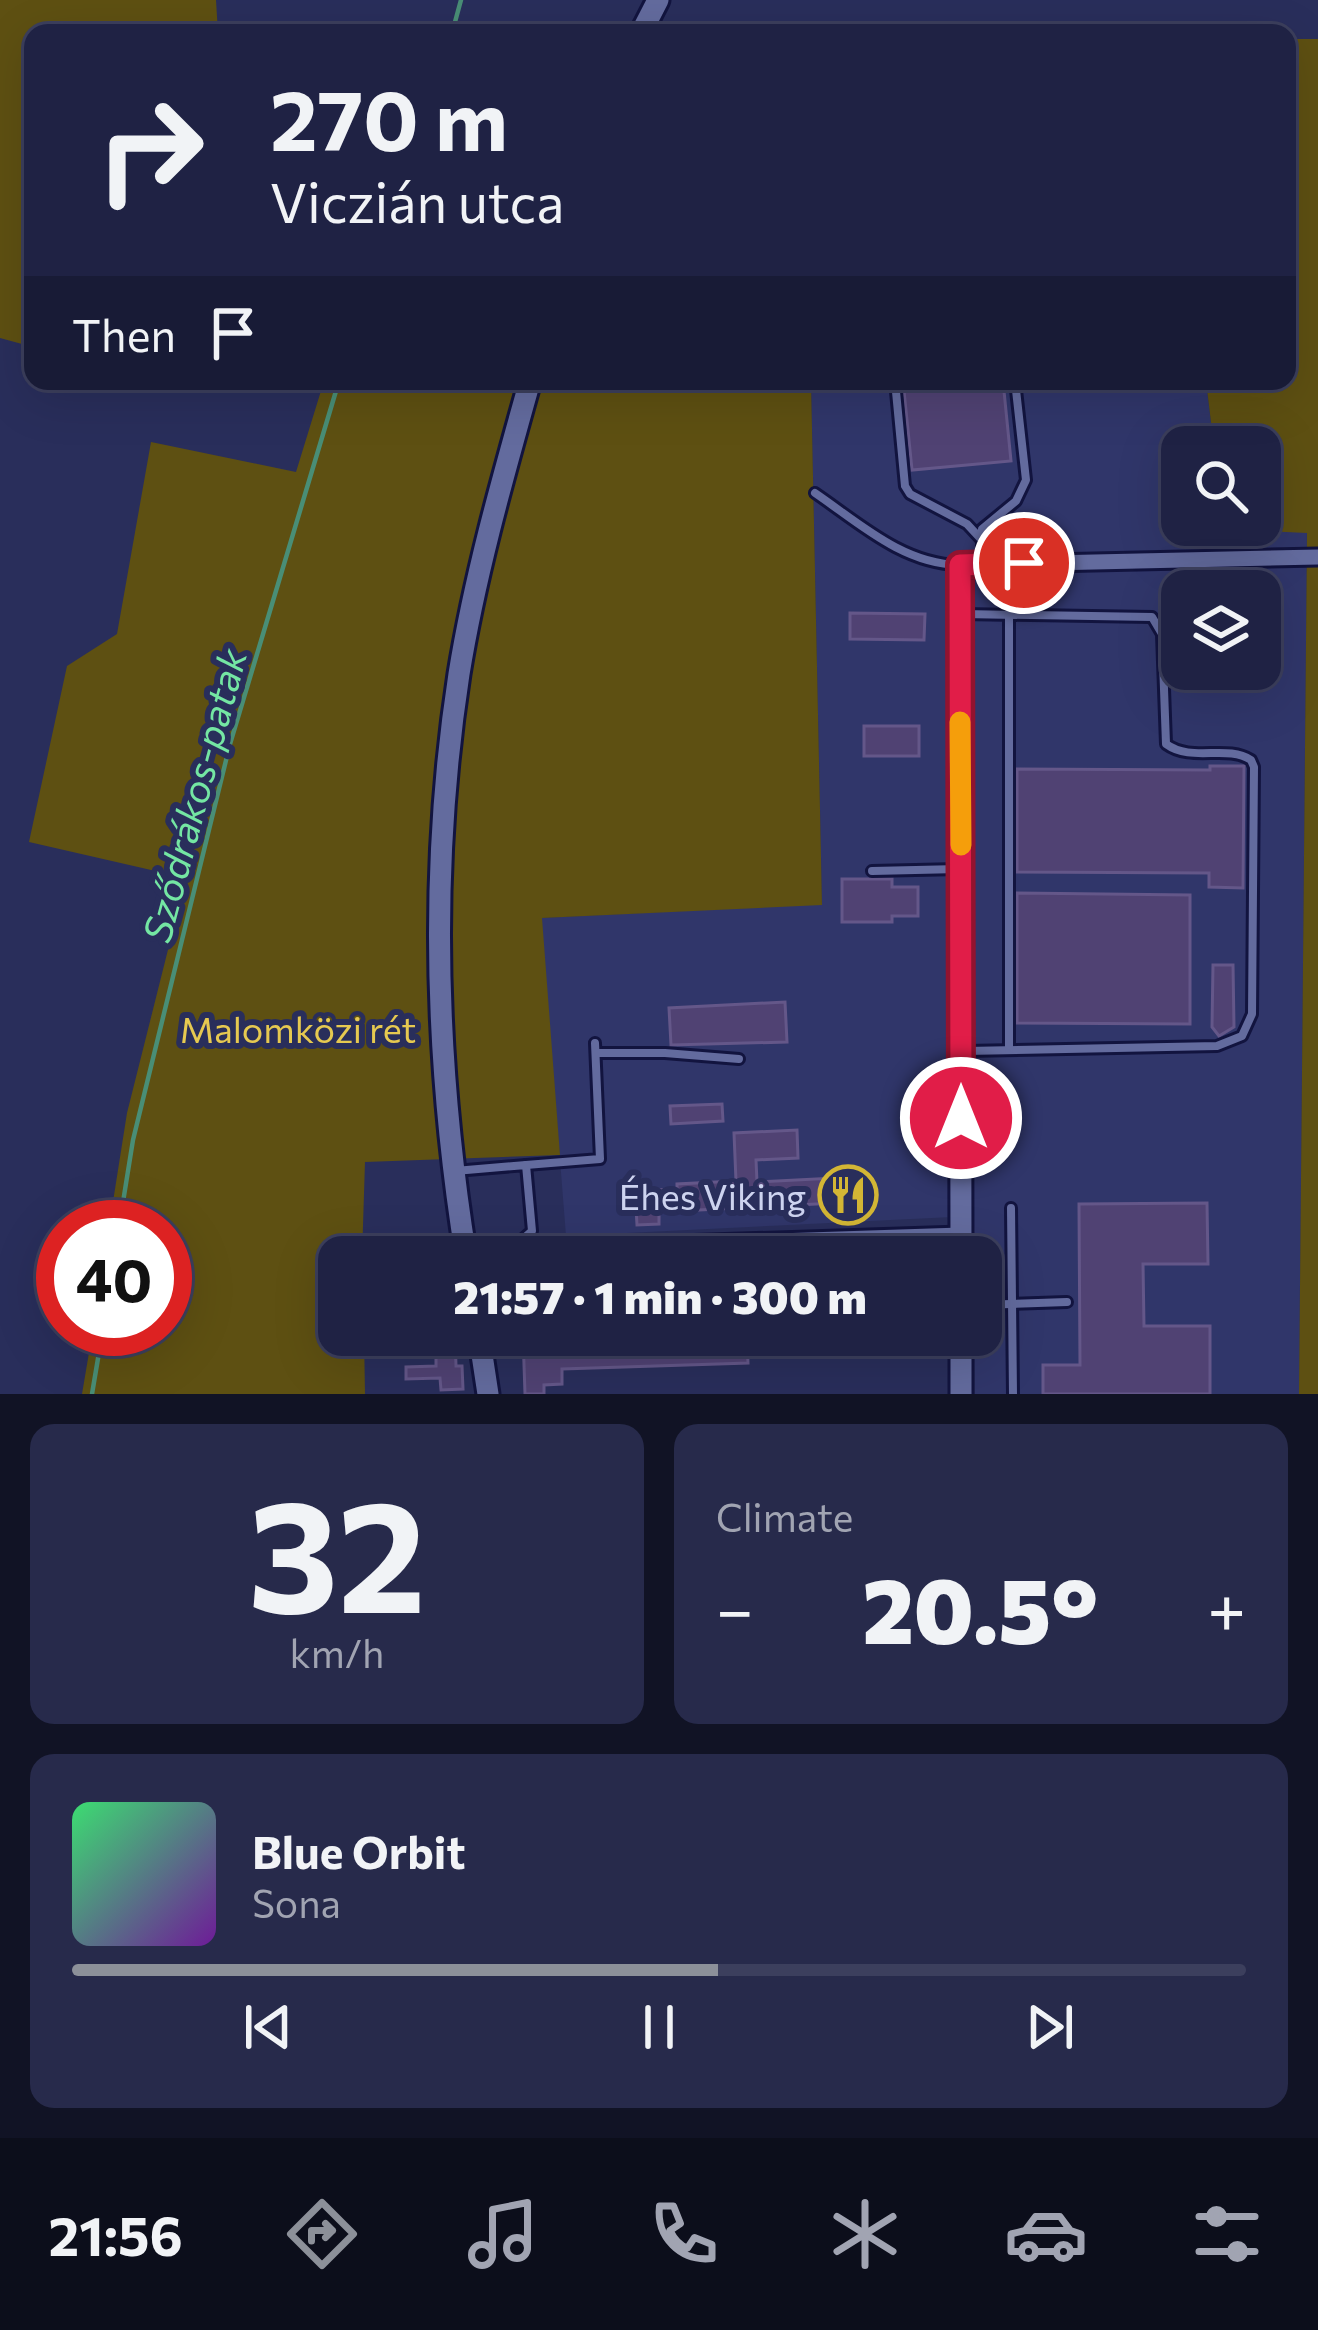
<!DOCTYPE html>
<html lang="en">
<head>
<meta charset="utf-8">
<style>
  body { margin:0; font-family:Commissioner,sans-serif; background:#272a4b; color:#f1f3f6; height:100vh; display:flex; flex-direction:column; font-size:45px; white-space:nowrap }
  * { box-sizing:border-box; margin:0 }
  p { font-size:39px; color:#a1a4b2 }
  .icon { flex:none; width:66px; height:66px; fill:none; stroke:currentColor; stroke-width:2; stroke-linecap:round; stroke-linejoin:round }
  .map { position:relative; height:1394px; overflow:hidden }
  .side { display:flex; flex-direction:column; gap:30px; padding:30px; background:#111325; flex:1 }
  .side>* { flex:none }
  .banner { position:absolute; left:24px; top:24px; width:1272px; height:366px; border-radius:24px; box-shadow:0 12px 48px #0002,0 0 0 3px #3c3f5d; background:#1f2244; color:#f1f3f6; overflow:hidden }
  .fabs { position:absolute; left:1161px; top:426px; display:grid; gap:24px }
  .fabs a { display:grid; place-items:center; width:120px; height:120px; border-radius:24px; background:#1f2244; box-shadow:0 12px 48px #0002,0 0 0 3px #3c3f5d; font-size:60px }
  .speed { position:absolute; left:36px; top:1200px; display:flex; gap:24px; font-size:60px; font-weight:700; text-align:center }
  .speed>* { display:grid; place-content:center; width:156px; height:156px; border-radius:50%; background:#1f2244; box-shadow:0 12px 48px #0002,0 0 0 3px #3c3f5d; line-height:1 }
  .speed .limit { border:18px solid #d22; background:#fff; color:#111 }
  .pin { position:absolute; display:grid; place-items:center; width:102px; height:102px; color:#fff; margin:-51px; border:6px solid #fff; border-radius:50%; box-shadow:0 3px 12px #0007 }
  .me { position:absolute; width:132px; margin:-66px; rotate:0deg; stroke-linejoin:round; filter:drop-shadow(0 0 9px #0008) }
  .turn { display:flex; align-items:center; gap:42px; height:252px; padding:0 48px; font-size:54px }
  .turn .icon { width:156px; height:156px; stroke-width:2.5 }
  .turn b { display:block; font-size:84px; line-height:102px }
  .then { display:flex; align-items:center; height:114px; padding:0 48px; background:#0003; gap:24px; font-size:45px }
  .big { font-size:90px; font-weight:800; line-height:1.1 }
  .side .tile { flex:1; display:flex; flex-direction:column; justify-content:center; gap:18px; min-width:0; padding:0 42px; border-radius:24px; background:#272a4b }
  .side .dial { align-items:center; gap:0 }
  .dial b { font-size:156px; line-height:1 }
  .song { display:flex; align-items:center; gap:36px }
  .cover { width:144px; height:144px; border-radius:18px; background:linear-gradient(135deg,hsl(140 70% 55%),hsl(280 70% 35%)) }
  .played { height:12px; border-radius:6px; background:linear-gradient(90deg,#8c9099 55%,#3c3f5d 55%) }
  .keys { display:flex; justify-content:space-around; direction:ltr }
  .heat { display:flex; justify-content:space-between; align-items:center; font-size:66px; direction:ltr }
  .side .tiles { flex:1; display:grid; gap:30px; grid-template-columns:1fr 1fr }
  .tile:last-child { grid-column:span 2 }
  .trip { position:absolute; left:318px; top:1236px; width:684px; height:120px; border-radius:24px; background:#1f2244; box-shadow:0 12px 48px #0002,0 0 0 3px #3c3f5d; font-weight:800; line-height:120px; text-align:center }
  .tab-bar { display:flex; height:192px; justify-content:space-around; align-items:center; background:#0c0e1b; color:#a1a4b2 }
  .tab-bar .icon { width:84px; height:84px }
  .tab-bar .on { color:#8c9099 }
  .tab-bar b { font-size:54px; color:#f1f3f6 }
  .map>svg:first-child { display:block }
</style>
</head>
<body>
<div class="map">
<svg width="1318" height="1394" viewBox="0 0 1318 1394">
  <rect width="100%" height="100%" fill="#292e5b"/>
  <path fill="#30366a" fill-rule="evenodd" d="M811,381H1206L1214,447H1182V525L1307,532L1299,1394H975L974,1335H981V1257H974L973,1216L566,1236L541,918L822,904ZM1182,591H1260V669H1182Z"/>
  <g fill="#5e5012">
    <path d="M0,0H216L218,33H33V347L0,338Z"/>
    <path d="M1287,39H1318V1394H1299L1307,533L1225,529V525H1260V447H1214L1206,381H1287Z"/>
    <path d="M324,381H811L822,905L542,918L560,1155L365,1162L362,1257H339V1335H364L365,1394H82L93,1329H165V1227H109L127,1113L186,878L29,842L67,666L117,634L151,442L296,472Z"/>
  </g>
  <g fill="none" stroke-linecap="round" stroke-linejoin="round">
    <g stroke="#498e76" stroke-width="4.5">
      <path d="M452,33L461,0"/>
      <path d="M119,1227L133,1140L230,744L339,381"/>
      <path d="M92,1394L103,1329"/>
    </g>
  </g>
  <g fill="#504273" stroke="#645789" stroke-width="3">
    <path d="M903,381H1003L1011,461L912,470Z"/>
    <path d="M850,613L925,614L924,640L850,639Z"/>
    <rect x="864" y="726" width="55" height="30"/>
    <path d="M1210,766H1244L1243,888L1209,887V873L1017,872V769L1210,770Z"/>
    <path d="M842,879H892V887H918V916H892V922H842Z"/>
    <path d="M1017,893L1190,895V1024L1017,1023Z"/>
    <path d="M1213,965H1233L1234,1027L1219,1036L1212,1027Z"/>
    <path d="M785,1002L787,1042L671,1045L669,1008Z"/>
    <path d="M722,1104L723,1121L671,1124L670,1106Z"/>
    <path d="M797,1130L798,1158L756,1160L757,1182L854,1177L855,1202L659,1212V1224L637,1225L635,1191L677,1189V1184L736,1181L734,1133Z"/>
    <path d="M1207,1203L1208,1264H1143L1144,1326H1210V1394H1043V1365H1080L1079,1204Z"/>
    <path d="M436,1335H455L456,1366H462L463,1389L441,1390L440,1378L406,1379V1367L436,1366Z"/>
    <path d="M523,1335H670L671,1355L703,1354L702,1335H747L748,1363L562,1369V1384L544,1385V1394H525Z"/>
  </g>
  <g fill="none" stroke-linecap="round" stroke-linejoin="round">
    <g stroke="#12143f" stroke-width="14">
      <g id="lane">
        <path d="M895,381L905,486L910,494L967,524L980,538"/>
        <path d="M815,493C859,523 903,564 959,565"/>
        <path d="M982,564V529L1016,501L1026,480L1015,381"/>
        <path d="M962,614L1152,617L1162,634L1166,744C1192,763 1226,744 1251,760L1254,767L1252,1014L1242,1036L1217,1046L966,1051"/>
        <path d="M872,871L959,869"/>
        <path d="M1009,1050V614"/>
        <path d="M596,1053H665L739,1059"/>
        <path d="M526,1165L600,1159L595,1043"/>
        <path d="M455,1171L526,1165L532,1231L516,1245"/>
        <path d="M1011,1208L1013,1394"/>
        <path d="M981,1305L1067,1302"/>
      </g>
    </g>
    <g stroke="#12143f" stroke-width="21">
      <g id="street">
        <path d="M960,565L1318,557"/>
        <path d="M465,1251L961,1235"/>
      </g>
    </g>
    <g stroke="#12143f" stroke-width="27">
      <g id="secondary">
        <path d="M641,33L658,0"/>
        <path d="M960,565L961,1257"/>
        <path d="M466,1257C435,1063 429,869 459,674C475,575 503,477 530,381"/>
        <path d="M479,1335L488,1394"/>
        <path d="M961,1394V1335"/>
      </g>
    </g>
    <use href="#lane" stroke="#636b9e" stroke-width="8"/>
    <use href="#street" stroke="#636b9e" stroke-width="15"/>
    <use href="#secondary" stroke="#636b9e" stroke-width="21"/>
  </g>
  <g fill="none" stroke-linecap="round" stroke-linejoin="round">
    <g stroke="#92132f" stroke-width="30">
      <path id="route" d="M961,1118L960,565L1024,563"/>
    </g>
    <use href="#route" stroke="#e11d48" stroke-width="21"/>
    <path stroke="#f59e0b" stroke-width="21" d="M960,722L961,845"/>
  </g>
  <defs>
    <g id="restaurant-ring" transform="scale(3)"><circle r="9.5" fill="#292e5b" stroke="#d3b635" stroke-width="1.5"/><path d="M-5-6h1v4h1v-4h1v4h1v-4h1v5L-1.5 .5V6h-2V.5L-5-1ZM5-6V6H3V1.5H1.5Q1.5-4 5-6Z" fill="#d3b635"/></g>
  </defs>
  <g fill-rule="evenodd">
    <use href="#restaurant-ring" x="848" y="1195"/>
  </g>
  <g text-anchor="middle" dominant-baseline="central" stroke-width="12" stroke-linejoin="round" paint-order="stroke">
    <g font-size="36" fill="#e6c950" stroke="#292e5b">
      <text x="298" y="1028">Malomközi rét</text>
    </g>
    <g font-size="36" fill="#cdd3ef" stroke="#292e5b" text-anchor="end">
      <text x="806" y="1195">Éhes Viking</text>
    </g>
    <g font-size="39" font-style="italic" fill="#74e6a3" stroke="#292e5b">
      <text transform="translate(193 795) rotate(-75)">Sződrákos-patak</text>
    </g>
  </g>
</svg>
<div class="fabs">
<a><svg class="icon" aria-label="search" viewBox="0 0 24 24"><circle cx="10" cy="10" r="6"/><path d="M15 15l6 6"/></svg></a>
<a><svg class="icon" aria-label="layers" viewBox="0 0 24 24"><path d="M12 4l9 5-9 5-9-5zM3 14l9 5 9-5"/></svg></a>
</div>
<div class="speed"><div class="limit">40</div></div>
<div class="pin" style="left:1024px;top:563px;background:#d93025"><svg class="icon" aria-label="arrive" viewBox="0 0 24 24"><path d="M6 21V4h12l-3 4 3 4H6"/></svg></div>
<svg class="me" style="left:961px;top:1118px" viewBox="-20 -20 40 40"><circle r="17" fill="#e11d48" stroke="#fff" stroke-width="3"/><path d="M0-11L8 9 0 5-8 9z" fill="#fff"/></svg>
<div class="trip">21:57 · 1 min · 300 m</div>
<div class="banner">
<div class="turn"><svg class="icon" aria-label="right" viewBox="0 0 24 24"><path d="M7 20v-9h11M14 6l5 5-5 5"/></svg><div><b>270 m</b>Viczián utca</div></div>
<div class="then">Then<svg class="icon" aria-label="arrive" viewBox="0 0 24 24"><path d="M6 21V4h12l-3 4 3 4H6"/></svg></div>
</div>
</div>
<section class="side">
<div class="tiles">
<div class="tile dial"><b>32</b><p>km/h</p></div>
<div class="tile"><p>Climate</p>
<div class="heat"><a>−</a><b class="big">20.5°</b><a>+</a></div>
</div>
<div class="tile">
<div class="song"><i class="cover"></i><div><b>Blue Orbit</b><p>Sona</p></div></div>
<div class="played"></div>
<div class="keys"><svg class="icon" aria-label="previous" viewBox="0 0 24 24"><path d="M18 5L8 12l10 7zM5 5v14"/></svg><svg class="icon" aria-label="pause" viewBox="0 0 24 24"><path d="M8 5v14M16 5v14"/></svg><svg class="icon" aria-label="next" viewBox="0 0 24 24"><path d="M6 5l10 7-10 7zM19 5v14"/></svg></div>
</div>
</div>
</section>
<nav class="tab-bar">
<b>21:56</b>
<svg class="icon on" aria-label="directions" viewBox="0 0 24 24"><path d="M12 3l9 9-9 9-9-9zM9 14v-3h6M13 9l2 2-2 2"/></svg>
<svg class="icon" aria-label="music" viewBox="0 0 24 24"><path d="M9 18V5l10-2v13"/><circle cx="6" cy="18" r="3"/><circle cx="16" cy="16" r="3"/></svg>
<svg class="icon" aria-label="phone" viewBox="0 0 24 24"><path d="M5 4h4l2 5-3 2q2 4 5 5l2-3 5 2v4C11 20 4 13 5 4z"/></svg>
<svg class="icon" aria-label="climate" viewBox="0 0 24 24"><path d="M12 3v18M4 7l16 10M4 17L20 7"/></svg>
<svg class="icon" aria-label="car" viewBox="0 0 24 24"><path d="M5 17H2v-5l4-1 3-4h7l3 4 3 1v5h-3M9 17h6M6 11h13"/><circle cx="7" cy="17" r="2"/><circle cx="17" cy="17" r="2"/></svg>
<svg class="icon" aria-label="filters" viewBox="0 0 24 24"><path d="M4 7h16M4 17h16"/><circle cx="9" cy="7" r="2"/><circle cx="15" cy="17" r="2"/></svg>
</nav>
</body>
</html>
